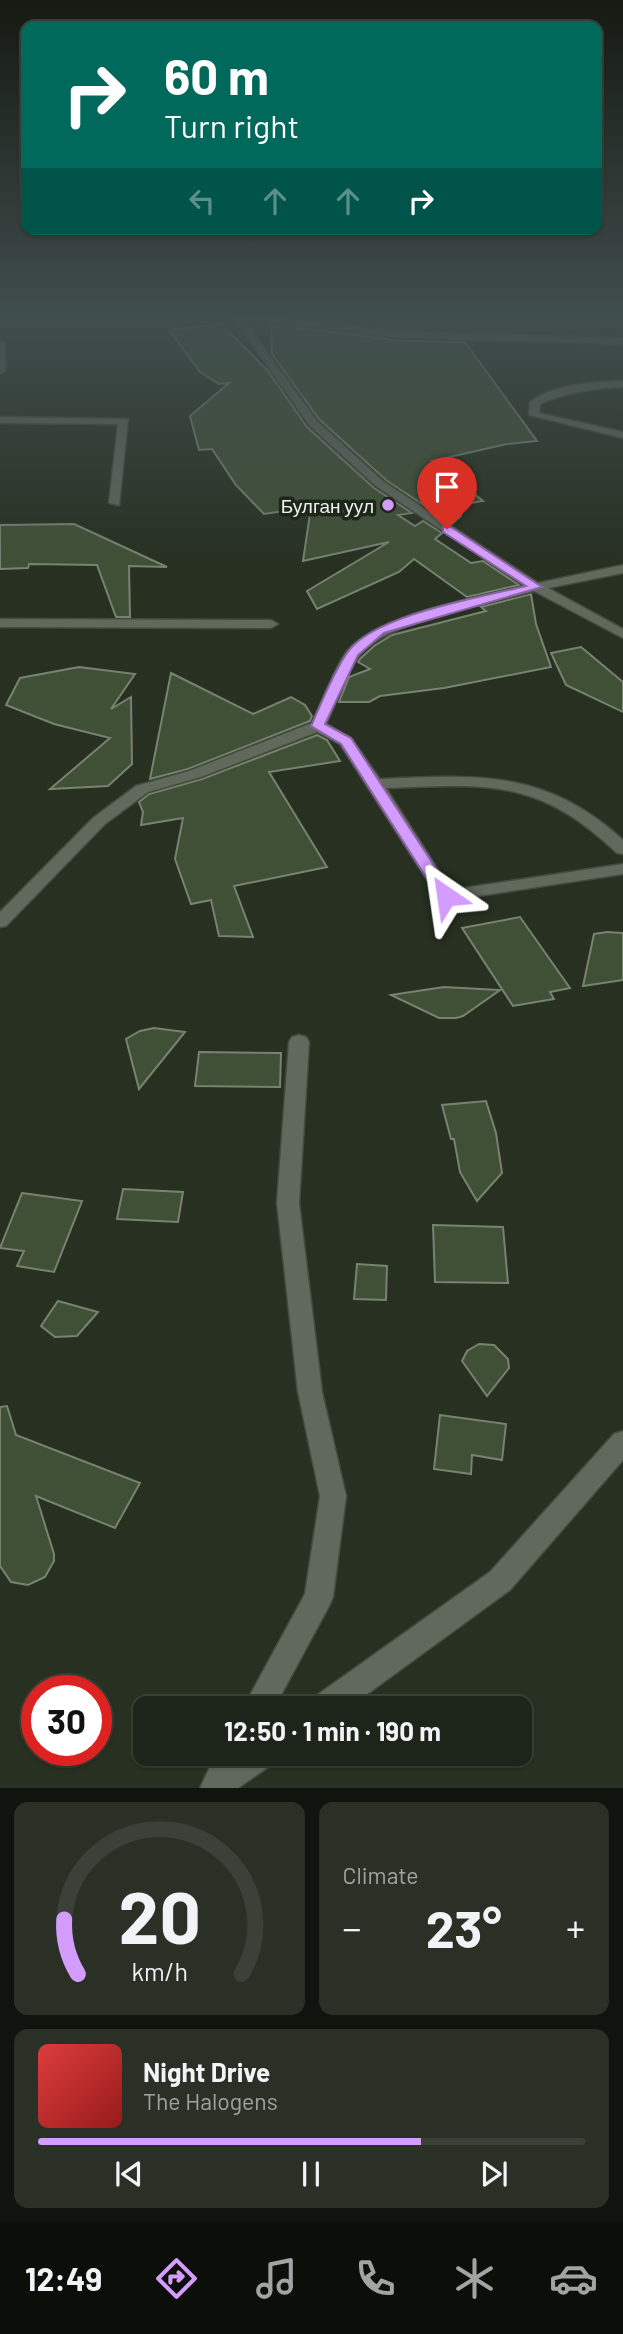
<!DOCTYPE html>
<html lang="en">
<head>
<meta charset="utf-8">
<style>
  body { margin:0; font-family:Barlow,sans-serif; background:#2a3026; color:#f1f3f6; height:100vh; display:flex; flex-direction:column; font-size:26px; white-space:nowrap }
  * { box-sizing:border-box; margin:0 }
  p { font-size:23px; color:#a0a4a2 }
  .icon { flex:none; width:38px; height:38px; fill:none; stroke:currentColor; stroke-width:2; stroke-linecap:round; stroke-linejoin:round }
  .map { position:relative; height:1788px; overflow:hidden }
  .side { display:flex; flex-direction:column; gap:14px; padding:14px; background:#10140e; flex:1 }
  .side>* { flex:none }
  .hud { position:absolute; left:21px; top:21px; width:581px; height:214px; border-radius:14px; box-shadow:0 2px 5px #0004,0 0 0 2px #3b4138; background:#00695c; color:#fff; overflow:hidden }
  .speed { position:absolute; left:21px; top:1675px; display:flex; gap:14px; font-size:35px; font-weight:700; text-align:center }
  .speed>* { display:grid; place-content:center; width:91px; height:91px; border-radius:50%; background:#1d2419; box-shadow:0 2px 5px #0004,0 0 0 2px #3b4138; line-height:1 }
  .speed .limit { border:10px solid #d22; background:#fff; color:#111 }
  .pin { position:absolute; display:grid; place-items:center; width:60px; height:60px; color:#fff; margin:-72px -30px; border-radius:50% 50% 50% 0; rotate:-45deg; box-shadow:0 0 7px #0007 }
  .pin .icon { rotate:45deg }
  .me { position:absolute; width:77px; margin:-38px; rotate:328deg; stroke-linejoin:round; filter:drop-shadow(0 0 5px #0008) }
  .turn { display:flex; align-items:center; gap:24px; height:147px; padding:0 28px; font-size:32px }
  .turn .icon { width:91px; height:91px; stroke-width:2.5 }
  .turn b { display:block; font-size:49px; line-height:60px }
  .lanes { display:flex; align-items:center; height:66px; padding:0 28px; background:#0003; justify-content:center; gap:35px; direction:ltr }
  .lanes .off { opacity:.35 }
  .big { font-size:52px; font-weight:700; line-height:1.1 }
  .side .card { flex:1; display:flex; flex-direction:column; justify-content:center; gap:10px; min-width:0; padding:0 24px; border-radius:14px; background:#2a3026 }
  .side .dial { align-items:center; gap:0 }
  .dial svg { height:182px; overflow:visible; fill:none; stroke:#3b4138; stroke-width:7; stroke-linecap:round; text-anchor:middle }
  .dial text { fill:#f1f3f6; stroke:none }
  .song { display:flex; align-items:center; gap:21px }
  .cover { width:84px; height:84px; border-radius:10px; background:linear-gradient(135deg,hsl(0 70% 55%),hsl(0 70% 35%)) }
  .played { height:7px; border-radius:4px; background:linear-gradient(90deg,#d39cfd 70%,#3b4138 70%) }
  .keys { display:flex; justify-content:space-around; direction:ltr }
  .heat { display:flex; justify-content:space-between; align-items:center; font-size:38px; direction:ltr }
  .side .tiles { flex:1; display:grid; gap:14px; grid-template-columns:1fr 1fr }
  .card:last-child { grid-column:span 2 }
  .trip { position:absolute; left:133px; top:1696px; width:399px; height:70px; border-radius:14px; background:#1d2419; box-shadow:0 2px 5px #0004,0 0 0 2px #3b4138; font-weight:700; line-height:70px; text-align:center }
  .menu { display:flex; height:112px; justify-content:space-around; align-items:center; background:#0c0e0a; color:#a0a4a2 }
  .menu .icon { width:49px; height:49px }
  .menu .current { color:#d39cfd }
  .menu b { font-size:32px; color:#f1f3f6 }
  .map>svg:first-child { display:block }
</style>
</head>
<body>
<div class="map">
<svg width="623" height="1788" viewBox="0 0 623 1788">
  <rect width="100%" height="100%" fill="#273021"/>
  <g fill="#405036" stroke="#788271" stroke-width="2">
    <path d="M221,324L268,371L307,427L374,488L412,513L398,515L415,526L423,521L442,533L435,539L471,563L483,561L519,585L467,597L414,559L399,572L317,609L307,591L389,542L303,561L311,507L264,514L236,485L212,449L199,450L190,416L229,383L219,384L200,372L169,330Z"/>
    <path d="M285,326L403,341L465,342L537,441L507,444L432,461L483,501L453,506L461,516L452,524L436,513L446,507L431,510L386,480L319,419L272,354L271,327Z"/>
    <path d="M74,524L167,567L129,566L130,617H116L97,565L29,564L28,568L0,569V525Z"/>
    <path d="M531,594L536,624L551,667L444,688L380,696L369,702H339L349,677L370,669L358,662L361,658L374,646L392,635L486,611L481,607Z"/>
    <path d="M581,647L623,682V712L566,685L551,653Z"/>
    <path d="M79,667L135,674L111,709L131,697L132,764L108,786L50,789L110,738L54,724L6,705L20,678Z"/>
    <path d="M171,673L253,714L291,697L305,705L312,716L310,721L188,769L150,779Z"/>
    <path d="M317,735L327,740L340,761L269,772L327,867L234,886L253,937L219,936L211,900L191,904L175,859L183,818L141,825L143,812L139,802L149,794L202,779Z"/>
    <path d="M520,917L570,988L550,992L554,999L513,1006L462,928Z"/>
    <path d="M607,932L623,933V980L583,986L594,934Z"/>
    <path d="M444,987L500,990L463,1016L456,1018H439L391,995Z"/>
    <path d="M154,1028L185,1032L139,1089L126,1039L140,1031Z"/>
    <path d="M199,1052L281,1053L280,1087L195,1086Z"/>
    <path d="M486,1101L496,1133L502,1173L477,1201L460,1172L454,1139H451L442,1105Z"/>
    <path d="M123,1189L183,1192L178,1222L117,1219Z"/>
    <path d="M22,1193L82,1201L54,1272L17,1266L24,1251L0,1248Z"/>
    <path d="M433,1225L503,1227L508,1283L435,1282Z"/>
    <path d="M357,1264L387,1266L386,1300L354,1299Z"/>
    <path d="M58,1301L98,1312L77,1336L55,1337L41,1326Z"/>
    <path d="M479,1344L494,1345L508,1359L509,1368L487,1396L462,1361L467,1351Z"/>
    <path d="M7,1406L16,1435L140,1483L115,1528L36,1496L54,1554V1561L45,1577L28,1585L11,1582L0,1566V1407Z"/>
    <path d="M440,1415L506,1424L502,1460L472,1455L471,1474L434,1469Z"/>
  </g>
  <g fill="none" stroke-linecap="round" stroke-linejoin="round">
    <g stroke="#434b3d" stroke-width="3">
      <g id="minor">
        <path d="M232,315L341,323L388,331L623,338V344L388,337L341,329L244,320L317,421L384,482L538,583L623,565V573L548,588L623,629V638L534,591C491,603 384,621 359,656C345,675 336,703 326,724L351,738L380,779C478,775 545,769 623,840V854L617,853C538,778 488,784 386,788L451,890L623,864V874L446,901L440,900L340,744L317,732L201,777L148,792L105,824L6,926L0,927V912L93,818L136,786L189,771L312,723C321,705 336,664 348,650C381,613 477,598 525,586L376,486L309,425Z"/>
        <path d="M0,340L5,343V371L0,374Z"/>
        <path d="M623,381V387C594,388 567,392 540,404L539,413L623,432V438L529,415L530,402C553,384 594,382 623,381Z"/>
        <path d="M0,417L128,419L119,505L109,503L118,424L0,423Z"/>
        <path d="M0,619L271,620L278,624L271,628L0,627Z"/>
        <path d="M299,1035L306,1037L309,1042L299,1203L322,1392L346,1496L333,1597L329,1606L274,1708H243L305,1594L320,1496L298,1392L277,1203L289,1042L292,1037Z"/>
        <path d="M623,1431V1460L510,1590L348,1708H308L313,1698L490,1572L614,1434Z"/>
        <path d="M216,1754H275L271,1765L238,1788H200Z"/>
      </g>
    </g>
    <use href="#minor" fill="#61695d" fill-rule="evenodd"/>
  </g>
  <linearGradient id="sky" x2="0" y2="1"><stop stop-color="#151a12"/><stop offset="0.56" stop-color="#414e4e"/><stop offset="1" stop-color="#414e4e" stop-opacity="0"/></linearGradient>
  <rect width="623" height="565" fill="url(#sky)"/>
  <path fill="#d39cfd" stroke="#8965a4" stroke-width="2" d="M443,527H451L542,587L384,633L358,655L325,724L351,738L454,896L446,901L438,896L341,744L311,726C322,702 332,675 347,653C372,615 482,597 526,586L443,532Z"/>
  <circle fill="#d39cfd" stroke="#1d2618" stroke-width="2.5" cx="388" cy="505" r="7"/>
  <g text-anchor="middle" dominant-baseline="central" stroke-width="7" stroke-linejoin="round" paint-order="stroke">
    <g font-size="19" fill="#ecf2e9" stroke="#1d2618" text-anchor="end">
      <text x="374" y="505">Булган уул</text>
    </g>
  </g>
</svg>
<div class="speed"><div class="limit">30</div></div>
<div class="pin" style="left:447px;top:529px;background:#d93025"><svg class="icon" aria-label="arrive" viewBox="0 0 24 24"><path d="M6 21V4h12l-3 4 3 4H6"/></svg></div>
<svg class="me" style="left:446px;top:896px" viewBox="-20 -20 40 40"><path d="M0-17L14 15 0 8-14 15z" fill="#d39cfd" stroke="#fff" stroke-width="4"/></svg>
<div class="trip">12:50 · 1 min · 190 m</div>
<div class="hud">
<div class="turn"><svg class="icon" aria-label="right" viewBox="0 0 24 24"><path d="M7 20v-9h11M14 6l5 5-5 5"/></svg><div><b>60 m</b>Turn right</div></div>
<div class="lanes"><svg class="icon off" aria-label="left" viewBox="0 0 24 24"><path d="M17 20v-9H6M10 6l-5 5 5 5"/></svg><svg class="icon off" aria-label="ahead" viewBox="0 0 24 24"><path d="M12 20V5M6 11l6-6 6 6"/></svg><svg class="icon off" aria-label="ahead" viewBox="0 0 24 24"><path d="M12 20V5M6 11l6-6 6 6"/></svg><svg class="icon" aria-label="right" viewBox="0 0 24 24"><path d="M7 20v-9h11M14 6l5 5-5 5"/></svg></div>
</div>
</div>
<section class="side">
<div class="tiles">
<div class="card dial"><svg viewBox="0 0 100 80">
<path d="M14 69A42 42 0 1 1 86 69"/>
<path d="M14 69A42 42 0 0 1 8 45" stroke="#d39cfd"/>
<text x="50" y="56" font-size="32" font-weight="700">20</text>
<text x="50" y="72" font-size="11">km/h</text>
</svg></div>
<div class="card"><p>Climate</p>
<div class="heat"><a>−</a><b class="big">23°</b><a>+</a></div>
</div>
<div class="card">
<div class="song"><i class="cover"></i><div><b>Night Drive</b><p>The Halogens</p></div></div>
<div class="played"></div>
<div class="keys"><svg class="icon" aria-label="previous" viewBox="0 0 24 24"><path d="M18 5L8 12l10 7zM5 5v14"/></svg><svg class="icon" aria-label="pause" viewBox="0 0 24 24"><path d="M8 5v14M16 5v14"/></svg><svg class="icon" aria-label="next" viewBox="0 0 24 24"><path d="M6 5l10 7-10 7zM19 5v14"/></svg></div>
</div>
</div>
</section>
<nav class="menu">
<b>12:49</b>
<svg class="icon current" aria-label="directions" viewBox="0 0 24 24"><path d="M12 3l9 9-9 9-9-9zM9 14v-3h6M13 9l2 2-2 2"/></svg>
<svg class="icon" aria-label="music" viewBox="0 0 24 24"><path d="M9 18V5l10-2v13"/><circle cx="6" cy="18" r="3"/><circle cx="16" cy="16" r="3"/></svg>
<svg class="icon" aria-label="phone" viewBox="0 0 24 24"><path d="M5 4h4l2 5-3 2q2 4 5 5l2-3 5 2v4C11 20 4 13 5 4z"/></svg>
<svg class="icon" aria-label="climate" viewBox="0 0 24 24"><path d="M12 3v18M4 7l16 10M4 17L20 7"/></svg>
<svg class="icon" aria-label="car" viewBox="0 0 24 24"><path d="M5 17H2v-5l4-1 3-4h7l3 4 3 1v5h-3M9 17h6M6 11h13"/><circle cx="7" cy="17" r="2"/><circle cx="17" cy="17" r="2"/></svg>
</nav>
</body>
</html>
